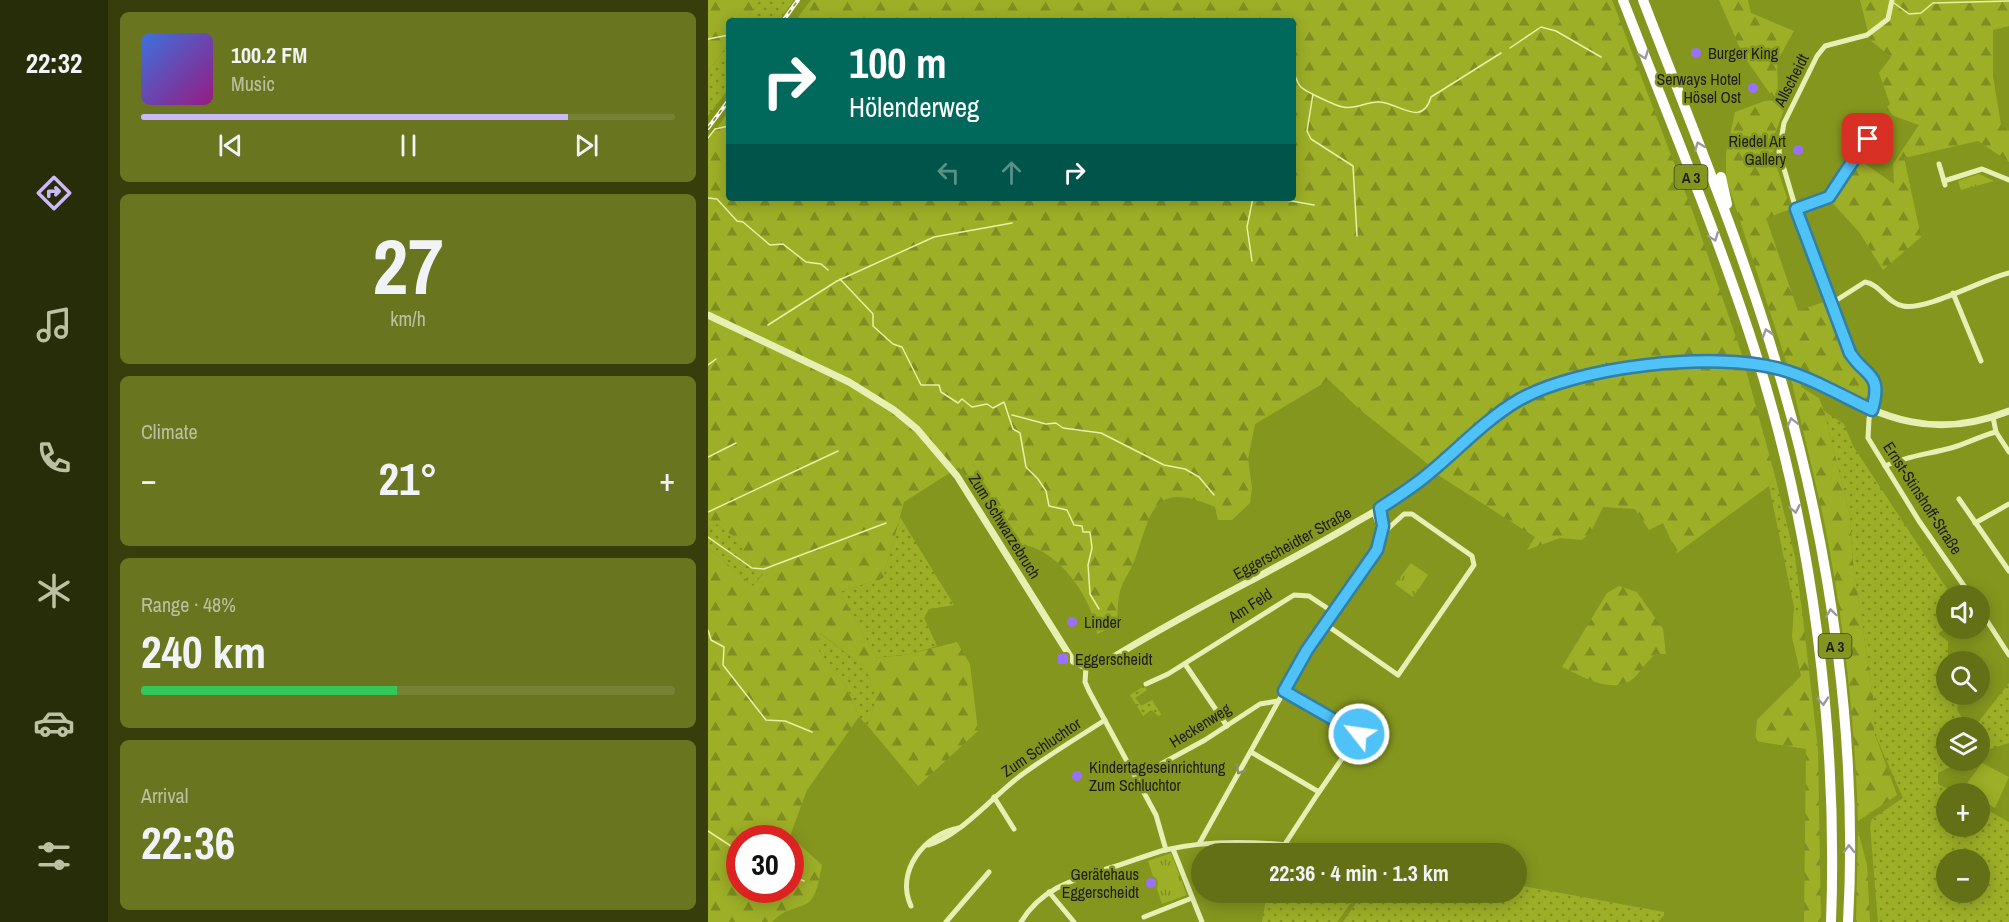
<!DOCTYPE html>
<html lang="en">
<head>
<meta charset="utf-8">
<style>
  body { margin:0; font-family:"Archivo Narrow",sans-serif; background:#6a751f; color:#f1f3f6; height:100vh; display:flex; flex-direction:column; font-size:22px; white-space:nowrap }
  * { box-sizing:border-box; margin:0 }
  p { font-size:20px; color:#bbc1a1 }
  .icon { flex:none; width:33px; height:33px; fill:none; stroke:currentColor; stroke-width:2; stroke-linecap:round; stroke-linejoin:round }
  .map { position:relative; flex:1; overflow:hidden }
  .panel { display:flex; flex-direction:column; gap:12px; padding:12px; background:#373e0c; width:600px }
  .panel>* { flex:none }
  .guide { position:absolute; left:18px; top:18px; width:570px; height:183px; border-radius:6px; box-shadow:0 3px 15px #0003; background:#00695c; color:#fff; overflow:hidden }
  .controls { position:absolute; left:1228px; top:585px; display:grid; gap:12px }
  .controls a { display:grid; place-items:center; width:54px; height:54px; border-radius:50%; background:#647016; box-shadow:0 3px 15px #0003; font-size:30px }
  .speed { position:absolute; left:18px; top:825px; display:flex; gap:12px; font-size:30px; font-weight:700; text-align:center }
  .speed>* { display:grid; place-content:center; width:78px; height:78px; border-radius:50%; background:#647016; box-shadow:0 3px 15px #0003; line-height:1 }
  .speed .limit { border:9px solid #d22; background:#fff; color:#111 }
  .pin { position:absolute; display:grid; place-items:center; width:51px; height:51px; color:#fff; margin:-26px; border-radius:12px; box-shadow:0 3px 9px #0006 }
  .me { position:absolute; width:66px; margin:-33px; rotate:300deg; stroke-linejoin:round; filter:drop-shadow(0 0 4px #0008) }
  .turn { display:flex; align-items:center; gap:21px; height:126px; padding:0 24px; font-size:27px }
  .turn .icon { width:78px; height:78px; stroke-width:2.5 }
  .turn b { display:block; font-size:42px; line-height:51px }
  .lanes { display:flex; align-items:center; height:57px; padding:0 24px; background:#0003; justify-content:center; gap:30px; direction:ltr }
  .lanes .off { opacity:.35 }
  .big { font-size:45px; font-weight:800; line-height:1.1 }
  .panel .tile { flex:1; display:flex; flex-direction:column; justify-content:center; gap:9px; min-width:0; padding:0 21px; border-radius:9px; background:#6a751f }
  .panel .dial { align-items:center; gap:0 }
  .dial b { font-size:78px; line-height:1 }
  .song { display:flex; align-items:center; gap:18px }
  .cover { width:72px; height:72px; border-radius:9px; background:linear-gradient(135deg,hsl(220 70% 55%),hsl(310 70% 35%)) }
  .played { height:6px; border-radius:3px; background:linear-gradient(90deg,#cab8f9 80%,#788235 80%) }
  .keys { display:flex; justify-content:space-around; direction:ltr }
  .heat { display:flex; justify-content:space-between; align-items:center; font-size:33px; direction:ltr }
  .charge { height:9px; border-radius:4px; background:linear-gradient(90deg,#34c759 48%,#788235 0) }
  .trip { position:absolute; left:483px; top:843px; width:336px; height:60px; border-radius:30px; background:#647016; box-shadow:0 3px 15px #0003; font-weight:800; line-height:60px; text-align:center }
  main { display:flex; flex:1; min-height:0 }
  .dock { display:flex; flex-direction:column; width:108px; justify-content:space-around; align-items:center; background:#282d09; color:#bbc1a1 }
  .dock .icon { width:42px; height:42px }
  .dock .active { color:#cab8f9 }
  .dock b { font-size:27px; color:#f1f3f6 }
  .map>svg:first-child { display:block }
</style>
</head>
<body>
<main>
<nav class="dock">
<b>22:32</b>
<svg class="icon active" aria-label="directions" viewBox="0 0 24 24"><path d="M12 3l9 9-9 9-9-9zM9 14v-3h6M13 9l2 2-2 2"/></svg>
<svg class="icon" aria-label="music" viewBox="0 0 24 24"><path d="M9 18V5l10-2v13"/><circle cx="6" cy="18" r="3"/><circle cx="16" cy="16" r="3"/></svg>
<svg class="icon" aria-label="phone" viewBox="0 0 24 24"><path d="M5 4h4l2 5-3 2q2 4 5 5l2-3 5 2v4C11 20 4 13 5 4z"/></svg>
<svg class="icon" aria-label="climate" viewBox="0 0 24 24"><path d="M12 3v18M4 7l16 10M4 17L20 7"/></svg>
<svg class="icon" aria-label="car" viewBox="0 0 24 24"><path d="M5 17H2v-5l4-1 3-4h7l3 4 3 1v5h-3M9 17h6M6 11h13"/><circle cx="7" cy="17" r="2"/><circle cx="17" cy="17" r="2"/></svg>
<svg class="icon" aria-label="filters" viewBox="0 0 24 24"><path d="M4 7h16M4 17h16"/><circle cx="9" cy="7" r="2"/><circle cx="15" cy="17" r="2"/></svg>
</nav>
<section class="panel">
<div class="tile">
<div class="song"><i class="cover"></i><div><b>100.2 FM</b><p>Music</p></div></div>
<div class="played"></div>
<div class="keys"><svg class="icon" aria-label="previous" viewBox="0 0 24 24"><path d="M18 5L8 12l10 7zM5 5v14"/></svg><svg class="icon" aria-label="pause" viewBox="0 0 24 24"><path d="M8 5v14M16 5v14"/></svg><svg class="icon" aria-label="next" viewBox="0 0 24 24"><path d="M6 5l10 7-10 7zM19 5v14"/></svg></div>
</div>
<div class="tile dial"><b>27</b><p>km/h</p></div>
<div class="tile"><p>Climate</p>
<div class="heat"><a>−</a><b class="big">21°</b><a>+</a></div>
</div>
<div class="tile"><p>Range · 48%</p><b class="big">240 km</b><div class="charge"></div></div>
<div class="tile"><p>Arrival</p><b class="big">22:36</b></div>
</section>
<div class="map">
<svg width="1301" height="922" viewBox="0 0 1301 922">
  <defs>
    <pattern id="grass-dots" width="8" height="8" patternUnits="userSpaceOnUse" patternTransform="scale(1.5)"><rect width="8" height="8" fill="#9daf27"/><path d="M2 2h.1M6 6h.1" fill="none" stroke="#7f8e21" stroke-width="1.8" stroke-linecap="round"/></pattern>
    <pattern id="forest-firs" width="22" height="20" patternUnits="userSpaceOnUse" patternTransform="scale(1.5)"><rect width="22" height="20" fill="#9daf27"/><path d="M5 1l3.5 6h-7zM16 11l3.5 6h-7z" fill="#7f8e21"/></pattern>
    <pattern id="park-tufts" width="24" height="20" patternUnits="userSpaceOnUse" patternTransform="scale(1.5)"><rect width="24" height="20" fill="#9daf27"/><path d="M3 7l-1-3M5 7V3M7 7l1-3M15 17l-1-3M17 17v-4M19 17l1-3" fill="none" stroke="#7f8e21"/></pattern>
  </defs>
  <rect width="100%" height="100%" fill="#85961e"/>
  <g fill="url(#grass-dots)" fill-rule="evenodd">
    <path d="M52,0H86L71,21H37Z"/>
    <path d="M21,43V88L0,116V72Z"/>
    <path d="M1116,411L1136,424L1145,446L1243,595L1239,596V627L1230,634L1240,641L1239,694L1251,695L1249,710L1260,727L1239,728V760L1254,761L1230,773V784L1247,793L1239,794V826H1272V806L1301,822V922H1170L1162,825L1164,819L1195,798L1166,732V704L1145,563L1142,516ZM1239,860H1272V892H1239Z"/>
    <path d="M1067,476L1087,557L1096,627L1086,607L1061,486Z"/>
    <path d="M192,517L246,605L221,609L216,618L229,646L202,654L169,658L132,592L175,578Z"/>
    <path d="M0,518L33,541L38,559L55,573L45,586L0,548Z"/>
    <path d="M111,633L158,668L168,699L160,726L151,717L138,686L111,651Z"/>
    <path d="M1301,683V743L1272,752V728L1261,727L1268,725Z"/>
    <path d="M436,686L439,690L427,698L433,706L444,700L453,714L451,716L443,710L435,716L422,695Z"/>
    <path d="M809,885L956,912V915L950,922H635L655,893L808,892Z"/>
    <path d="M559,893V892L650,893L629,922H554Z"/>
  </g>
  <g fill="url(#forest-firs)" fill-rule="evenodd">
    <path d="M0,0H52L37,21H21V43L0,72Z"/>
    <path d="M103,0H904L987,218L1033,352L1067,476L1061,486L969,553L955,523L941,530L927,509L895,507L883,532L874,540L852,538L819,550L827,537L730,475L721,465L651,409L621,380L547,424L540,459L544,488L542,503L524,520H510L507,507C444,480 444,511 427,559C424,569 416,578 413,588C409,599 410,614 409,625L389,634C385,599 352,552 317,545L312,554L251,467L196,502L175,578L132,592L169,658L202,654L249,642L262,664L270,731L210,786L160,726L168,699L158,668L112,633L111,651L138,686L151,717L99,790L82,836L114,865C111,876 110,898 98,904C84,910 75,910 64,922H0V548L45,586L55,574L38,559L32,541L0,518V140L21,111V198H585V21H87ZM32,838H82V890H32Z"/>
    <path d="M1011,0H1040L1043,13L1086,31L1069,61L1070,93L1076,110L1066,136L1065,156L1083,209L1058,218L1090,311L1118,301C1121,309 1136,357 1138,359C1153,377 1161,369 1160,397L1153,399L1097,369L1079,364L1018,178V154L1027,112L1065,98L1035,55Z"/>
    <path d="M1152,0H1301V26L1285,30V76L1293,125L1301,131V162L1270,141L1196,158L1213,237L1175,270L1151,232L1122,200L1150,159L1186,184L1185,164L1211,125L1186,116L1177,109L1182,104L1171,73L1183,57L1162,40Z"/>
    <path d="M1083,379L1093,382V387L1111,398L1116,411L1142,516L1145,563L1166,704V732L1189,795L1150,821C1147,721 1136,623 1117,526C1107,477 1094,428 1083,379Z"/>
    <path d="M911,586L929,592L955,629L958,654H948C940,660 935,667 929,675C908,698 876,677 854,667L899,593Z"/>
    <path d="M1086,607L1096,627L1110,749L1113,922H1096L1098,749L1047,741L1049,720L1093,676L1084,637Z"/>
    <path d="M1150,831L1159,865L1162,922H1148Z"/>
  </g>
  <g fill="url(#park-tufts)">
    <path d="M1271,174L1286,181L1253,190L1250,181Z"/>
    <path d="M703,563L720,575L705,597L687,584Z"/>
    <path d="M463,853L479,895L454,904L440,861Z"/>
  </g>
  <path fill="#9daf27" d="M1274,763L1301,777L1287,808L1272,799V794L1261,793L1254,790Z"/>
  <g fill="none" stroke-linecap="round" stroke-linejoin="round">
    <g stroke="#e8f0a5" stroke-width="1.5">
      <path d="M1186,3L1201,14L1213,13L1225,3L1301,1"/>
      <path d="M0,39L21,35"/>
      <path d="M802,48L833,27L848,31L893,57"/>
      <path d="M585,75C590,78 588,81 592,86C596,91 628,106 635,107C648,110 659,101 672,102C691,103 714,128 723,97L793,53"/>
      <path d="M605,94L599,131L603,139L645,166L649,236"/>
      <path d="M0,138L7,129L21,126"/>
      <path d="M0,198L9,199L29,221L35,222L62,245L75,244L98,262L113,264L120,270"/>
      <path d="M567,198L606,205"/>
      <path d="M544,261L539,227L545,198"/>
      <path d="M132,279L165,314V326L185,344L194,347L213,385H231L233,392L250,403L254,399L264,407L279,404L285,408L296,402L305,429L312,433L318,467L330,479L338,491L341,506L359,510L366,525L374,526L375,532H382L384,548L380,565L382,594L391,609"/>
      <path d="M60,325L129,281L226,237L304,223"/>
      <path d="M0,365L8,359"/>
      <path d="M304,415L338,424L348,423L355,428L393,433L456,465L477,469L491,477L506,495"/>
      <path d="M0,457L28,443"/>
      <path d="M0,512L130,451"/>
      <path d="M0,537L44,568L56,569L178,523"/>
      <path d="M0,630L3,640L16,647L15,665L58,720L77,721L104,732"/>
      <path d="M0,831L32,852"/>
      <path d="M82,869L87,871L92,867"/>
      <path d="M82,875L96,881"/>
    </g>
    <g stroke="#e7efb2" stroke-width="5">
      <path d="M1184,0L1180,19L1159,35L1117,46L1109,56L1076,123L1071,152L1088,209L1142,353L1160,371L1167,382L1168,394L1161,419L1160,438L1211,521L1263,596"/>
      <circle cx="1165" cy="141" r="5.5"/>
      <path d="M1231,164L1236,181"/>
      <path d="M1237,185L1236,181L1274,169L1301,180"/>
      <path d="M1088,209L1121,197L1154,147L1160,144"/>
      <path d="M1245,293L1273,361"/>
      <path d="M1124,303L1157,282C1172,284 1179,303 1195,306C1218,311 1275,279 1301,273"/>
      <path d="M1285,417L1288,432L1301,452"/>
      <path d="M1177,466C1198,456 1221,454 1243,448C1258,444 1272,436 1288,432"/>
      <path d="M1251,499L1301,571"/>
      <path d="M666,512L673,534"/>
      <path d="M1267,523L1301,504"/>
      <path d="M1272,610L1301,655"/>
      <path d="M617,624L690,675L766,565L764,556L704,514H696L673,535"/>
      <path d="M477,664L519,726"/>
      <path d="M378,667L377,682L381,691L448,815L458,850"/>
      <path d="M438,684L460,674L586,595L601,596L625,612"/>
      <path d="M576,691L651,734L611,792"/>
      <path d="M543,752L611,792L577,844"/>
      <path d="M429,777L497,740L552,704L570,701"/>
      <path d="M286,797L306,829"/>
      <path d="M491,844L599,650L668,550L675,526L672,508"/>
      <path d="M220,845C251,837 284,797 312,776C339,756 369,738 397,720"/>
      <path d="M465,849L494,922"/>
      <path d="M341,892L366,922"/>
      <path d="M203,906C187,872 216,834 251,828"/>
      <path d="M436,917L484,898"/>
      <path d="M238,922L281,872"/>
      <path d="M313,922C334,887 368,879 405,867C422,862 439,855 457,850C506,838 563,842 612,849"/>
    </g>
    <g stroke="#e7efb2" stroke-width="7">
      <path d="M0,315L141,382L186,410L209,429L249,476L365,661L378,667L396,663C478,611 567,571 650,521C672,509 695,494 715,479C745,454 773,425 806,403C859,369 964,359 1026,361"/>
      <path d="M1090,374C1166,411 1215,445 1301,411"/>
    </g>
    <g stroke="#fff" stroke-width="10">
      <path d="M915,0C960,117 1010,234 1048,354C1105,532 1130,736 1123,922"/>
      <path d="M935,0C984,128 1038,255 1075,387C1124,557 1150,746 1140,922"/>
      <path d="M1013,177L1019,204"/>
    </g>
    <g stroke="#fff" stroke-width="4">
      <g id="rail">
        <path d="M75,21L90,0"/>
        <path d="M0,128L21,100"/>
      </g>
    </g>
    <use href="#rail" stroke="#85961e" stroke-width="1.5" stroke-dasharray="4.5" stroke-linecap="butt"/>
    <path stroke="#e7efb2" stroke-width="7" d="M1026,361L1057,365L1090,374"/>
  </g>
  <defs><path id="oneway-chevron" d="M-2-3.5L2.5 0L-2 3.5" fill="none" stroke-width="1.6" stroke-linecap="round" stroke-linejoin="round" transform="scale(1.5)"/></defs>
  <g stroke="#999">
    <use href="#oneway-chevron" transform="translate(936 55) rotate(69)"/>
    <use href="#oneway-chevron" transform="translate(991 146) rotate(-111)"/>
    <use href="#oneway-chevron" transform="translate(1006 237) rotate(69)"/>
    <use href="#oneway-chevron" transform="translate(1059 333) rotate(-107)"/>
    <use href="#oneway-chevron" transform="translate(1084 422) rotate(-104)"/>
    <use href="#oneway-chevron" transform="translate(1087 509) rotate(79)"/>
    <use href="#oneway-chevron" transform="translate(1123 613) rotate(-98)"/>
    <use href="#oneway-chevron" transform="translate(1115 701) rotate(85)"/>
    <use href="#oneway-chevron" transform="translate(1141 849) rotate(-91)"/>
  </g>
  <use stroke="#8c906f" href="#oneway-chevron" transform="translate(532 770) rotate(119)"/>
  <g fill="none" stroke-linecap="round" stroke-linejoin="round">
    <g stroke="#337fa1" stroke-width="15">
      <path id="route" d="M651,734L576,691L599,650L669,550L675,526L672,508C686,499 700,490 714,479C746,454 774,422 809,401C868,366 1006,351 1072,369C1104,378 1134,396 1164,410C1175,372 1158,378 1142,353L1088,209L1121,197L1154,147L1160,144V139"/>
    </g>
    <use href="#route" stroke="#4fc3f7" stroke-width="10"/>
  </g>
  <g fill="#9a71fd" stroke="#85961e" stroke-width="2">
    <circle cx="988" cy="53" r="6"/>
    <circle cx="1045" cy="88" r="6"/>
    <circle cx="1090" cy="150" r="6"/>
    <circle cx="364" cy="622" r="6"/>
    <rect x="349" y="653" width="12" height="12" rx="3"/>
    <circle cx="369" cy="776" r="6"/>
    <circle cx="443" cy="883" r="6"/>
  </g>
  <g text-anchor="middle" dominant-baseline="central" stroke-width="5" stroke-linejoin="round" paint-order="stroke">
    <g fill="#85961e" stroke="#3c411d" stroke-width="1.5">
      <rect x="966.5" y="165" width="33" height="24" rx="4.5"/>
      <rect x="1110.5" y="634" width="33" height="24" rx="4.5"/>
    </g>
    <g font-size="15" font-weight="bold" fill="#1d1d1d">
      <text x="983" y="177">A 3</text>
      <text x="1127" y="646">A 3</text>
    </g>
    <g font-size="16" fill="#1d1d1d" stroke="#85961e" text-anchor="start">
      <text x="1000" y="53">Burger King</text>
      <text x="1033" y="79" text-anchor="end">Serways Hotel<tspan x="1033" dy="18">Hösel Ost</tspan></text>
      <text x="1078" y="141" text-anchor="end">Riedel Art<tspan x="1078" dy="18">Gallery</tspan></text>
      <text x="376" y="622">Linder</text>
      <text x="367" y="659">Eggerscheidt</text>
      <text x="381" y="767">Kindertageseinrichtung<tspan x="381" dy="18">Zum Schluchtor</tspan></text>
      <text x="431" y="874" text-anchor="end">Gerätehaus<tspan x="431" dy="18">Eggerscheidt</tspan></text>
    </g>
    <g font-size="16" fill="#1d1d1d" stroke="#85961e">
      <text transform="translate(1083 80) rotate(-63)">Allscheidt</text>
      <text transform="translate(1215 498) rotate(57)">Ernst-Stinshoff-Straße</text>
      <text transform="translate(297 526) rotate(58)">Zum Schwarzebruch</text>
      <text transform="translate(584 543) rotate(-29)">Eggerscheidter Straße</text>
      <text transform="translate(542 605) rotate(-33)">Am Feld</text>
      <text transform="translate(492 725) rotate(-32)">Heckenweg</text>
      <text transform="translate(333 747) rotate(-34)">Zum Schluchtor</text>
    </g>
  </g>
</svg>
<div class="controls">
<a><svg class="icon" aria-label="sound" viewBox="0 0 24 24"><path d="M4 9h4l5-4v14l-5-4H4zM17 9q2 3 0 6"/></svg></a>
<a><svg class="icon" aria-label="search" viewBox="0 0 24 24"><circle cx="10" cy="10" r="6"/><path d="M15 15l6 6"/></svg></a>
<a><svg class="icon" aria-label="layers" viewBox="0 0 24 24"><path d="M12 4l9 5-9 5-9-5zM3 14l9 5 9-5"/></svg></a>
<a>+</a>
<a>−</a>
</div>
<div class="speed"><div class="limit">30</div></div>
<div class="pin" style="left:1160px;top:139px;background:#d93025"><svg class="icon" aria-label="arrive" viewBox="0 0 24 24"><path d="M6 21V4h12l-3 4 3 4H6"/></svg></div>
<svg class="me" style="left:651px;top:734px" viewBox="-20 -20 40 40"><circle r="17" fill="#4fc3f7" stroke="#fff" stroke-width="3"/><path d="M0-11L8 9 0 5-8 9z" fill="#fff"/></svg>
<div class="trip">22:36 · 4 min · 1.3 km</div>
<div class="guide">
<div class="turn"><svg class="icon" aria-label="right" viewBox="0 0 24 24"><path d="M7 20v-9h11M14 6l5 5-5 5"/></svg><div><b>100 m</b>Hölenderweg</div></div>
<div class="lanes"><svg class="icon off" aria-label="left" viewBox="0 0 24 24"><path d="M17 20v-9H6M10 6l-5 5 5 5"/></svg><svg class="icon off" aria-label="ahead" viewBox="0 0 24 24"><path d="M12 20V5M6 11l6-6 6 6"/></svg><svg class="icon" aria-label="right" viewBox="0 0 24 24"><path d="M7 20v-9h11M14 6l5 5-5 5"/></svg></div>
</div>
</div>
</main>
</body>
</html>
